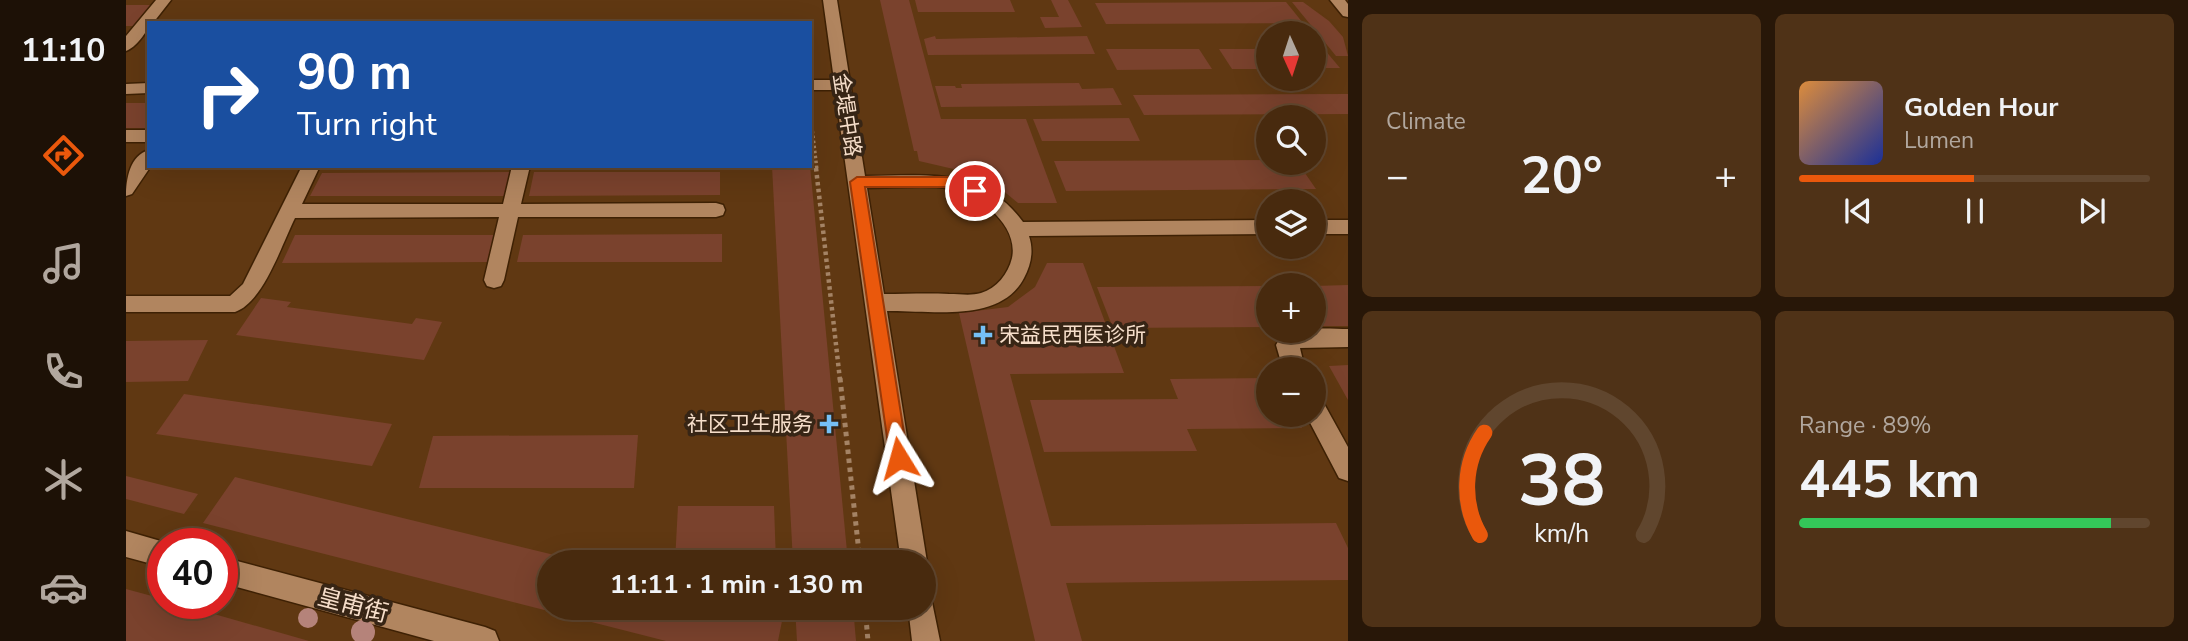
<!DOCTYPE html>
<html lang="en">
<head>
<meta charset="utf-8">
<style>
  body { margin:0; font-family:"Nunito Sans","Noto Sans SC",sans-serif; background:#4f3217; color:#f1f3f6; height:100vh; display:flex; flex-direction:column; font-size:26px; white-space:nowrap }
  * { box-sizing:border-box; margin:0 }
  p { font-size:23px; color:#b1a79e }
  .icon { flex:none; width:38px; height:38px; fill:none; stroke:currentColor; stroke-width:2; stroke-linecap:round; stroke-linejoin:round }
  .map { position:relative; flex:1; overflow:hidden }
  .details { display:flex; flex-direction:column; gap:14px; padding:14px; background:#281708; width:840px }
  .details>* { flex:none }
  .banner { position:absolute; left:21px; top:21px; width:665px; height:147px; border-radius:0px; box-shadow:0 7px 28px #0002,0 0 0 2px #60462e; background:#1a4fa0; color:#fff; overflow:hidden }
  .needle { width:46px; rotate:177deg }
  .controls { position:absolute; left:1130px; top:21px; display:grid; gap:14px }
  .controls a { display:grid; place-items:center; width:70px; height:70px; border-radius:50%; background:#482a0e; box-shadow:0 7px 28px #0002,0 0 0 2px #60462e; font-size:35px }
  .speed { position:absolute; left:21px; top:528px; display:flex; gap:14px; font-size:35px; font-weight:700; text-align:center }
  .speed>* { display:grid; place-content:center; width:91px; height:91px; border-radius:50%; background:#482a0e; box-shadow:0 7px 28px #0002,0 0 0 2px #60462e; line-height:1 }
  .speed .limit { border:10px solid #d22; background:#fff; color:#111 }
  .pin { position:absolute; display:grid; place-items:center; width:60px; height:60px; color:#fff; margin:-30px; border:4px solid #fff; border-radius:50%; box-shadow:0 2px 7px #0007 }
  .me { position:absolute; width:77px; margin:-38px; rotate:352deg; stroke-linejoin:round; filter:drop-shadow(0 0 5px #0008) }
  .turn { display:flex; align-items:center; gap:24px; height:147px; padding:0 35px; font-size:32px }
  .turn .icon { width:91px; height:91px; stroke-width:2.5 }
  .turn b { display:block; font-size:49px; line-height:60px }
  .big { font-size:52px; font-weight:700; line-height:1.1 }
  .details .tile { flex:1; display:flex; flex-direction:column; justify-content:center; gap:10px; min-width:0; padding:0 24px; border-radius:10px; background:#4f3217 }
  .details .dial { align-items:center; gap:0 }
  .dial svg { height:182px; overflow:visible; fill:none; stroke:#60462e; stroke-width:7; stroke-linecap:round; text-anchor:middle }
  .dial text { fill:#f1f3f6; stroke:none }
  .song { display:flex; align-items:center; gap:21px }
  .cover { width:84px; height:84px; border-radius:10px; background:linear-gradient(135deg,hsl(30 70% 55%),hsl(230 70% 35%)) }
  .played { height:7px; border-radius:4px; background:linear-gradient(90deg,#ea580c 50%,#60462e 50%) }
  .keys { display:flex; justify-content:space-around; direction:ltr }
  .heat { display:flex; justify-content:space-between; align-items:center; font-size:38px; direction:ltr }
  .charge { height:10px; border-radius:5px; background:linear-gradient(90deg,#34c759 89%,#60462e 0) }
  .details .tiles { flex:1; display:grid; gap:14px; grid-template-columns:repeat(2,1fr) }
  .trip { position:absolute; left:411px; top:550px; width:399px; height:70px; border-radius:35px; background:#482a0e; box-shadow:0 7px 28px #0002,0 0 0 2px #60462e; font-weight:700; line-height:70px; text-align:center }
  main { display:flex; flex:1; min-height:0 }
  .dock { display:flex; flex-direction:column; width:126px; justify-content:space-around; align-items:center; background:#1d1106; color:#b1a79e }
  .dock .icon { width:49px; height:49px }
  .dock .selected { color:#ea580c }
  .dock b { font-size:32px; color:#f1f3f6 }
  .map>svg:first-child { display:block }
</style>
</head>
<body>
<main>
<nav class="dock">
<b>11:10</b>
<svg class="icon selected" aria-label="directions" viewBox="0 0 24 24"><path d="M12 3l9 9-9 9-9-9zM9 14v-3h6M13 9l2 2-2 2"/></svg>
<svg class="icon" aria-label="music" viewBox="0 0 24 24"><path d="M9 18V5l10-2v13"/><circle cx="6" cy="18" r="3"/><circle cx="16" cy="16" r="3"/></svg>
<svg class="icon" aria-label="phone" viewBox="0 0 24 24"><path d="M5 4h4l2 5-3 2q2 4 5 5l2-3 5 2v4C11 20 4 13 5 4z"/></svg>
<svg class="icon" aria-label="climate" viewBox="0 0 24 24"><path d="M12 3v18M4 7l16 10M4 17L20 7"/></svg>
<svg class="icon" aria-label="car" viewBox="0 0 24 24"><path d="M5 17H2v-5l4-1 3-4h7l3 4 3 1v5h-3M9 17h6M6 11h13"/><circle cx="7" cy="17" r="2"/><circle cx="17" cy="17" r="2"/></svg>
</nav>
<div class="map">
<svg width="1222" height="641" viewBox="0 0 1222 641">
  <rect width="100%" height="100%" fill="#603812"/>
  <g fill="#7a422d">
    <path d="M754,0H783L815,119H900L931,203H892L869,184L849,174L793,161L791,151H788Z"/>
    <path d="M789,0H884L889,12H792Z"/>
    <path d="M925,0H942L956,27L919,28L914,17H933Z"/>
    <path d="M1160,2L1177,23L980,24L969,3Z"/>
    <path d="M1166,2H1177L1203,21L1217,37L1222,56H1210Z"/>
    <path d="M0,5H25L7,26H0Z"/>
    <path d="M809,36L810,39L961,36L969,54L802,55L798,39Z"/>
    <path d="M980,49H1073L1086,69L991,70Z"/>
    <path d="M1093,49H1143V69H1106Z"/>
    <path d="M1188,49H1198L1214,68H1188Z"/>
    <path d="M953,83L956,89L987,88L996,105L815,107L809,86H829L830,88H836L835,84Z"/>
    <path d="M1222,94V114L1018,115L1007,95Z"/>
    <rect x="0" y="103" width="23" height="25"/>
    <path d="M1003,118L1014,141H916L907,119Z"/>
    <path d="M1143,160V163H1172L1190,189L940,191L928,161Z"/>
    <path d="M646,166H684L722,562H667Z"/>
    <path d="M385,172L379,196H184L196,173Z"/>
    <path d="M408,172H594V195L403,196Z"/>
    <path d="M596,234V262H391L397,235Z"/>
    <path d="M169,235H372L365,262L156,263Z"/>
    <path d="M921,263H957L998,373L884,374L925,526L1210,523L1222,548V580L940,583L956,641H909L833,313L882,307L909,287Z"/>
    <path d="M1222,285V326H1188V286Z"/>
    <path d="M1143,286V327L987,328L971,287Z"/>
    <path d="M135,298L165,302L161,307L286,324L290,318L316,322L298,360L110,335Z"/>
    <path d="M82,340L62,381L0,382V341Z"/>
    <path d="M1222,365V400L1203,366Z"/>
    <path d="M1143,378V415H1169L1176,428L1061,429L1071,451L918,452L904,400L1052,399L1044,379Z"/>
    <path d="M58,394L266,424L246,466L30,434Z"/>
    <path d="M512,435L508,488H293L307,436Z"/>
    <path d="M0,476L72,494L58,514L0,499Z"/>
    <path d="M109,477L453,561L424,562V607H643L658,611L652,641H540L77,523Z"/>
    <path d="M552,506H648L650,562H549Z"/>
    <path d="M0,589L37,599V604H53L183,641H0Z"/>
    <path d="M669,607H727L730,641H671Z"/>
  </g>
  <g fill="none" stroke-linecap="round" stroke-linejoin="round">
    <g stroke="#3e2104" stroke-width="3">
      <g id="minor">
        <path d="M30,0H45L27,23H23C22,32 9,48 0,51V36Z"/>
        <path d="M697,0H711L739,176C800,176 856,166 897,222L1143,220V234L903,236C908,251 905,265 898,278C874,324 804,310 761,311L801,562L798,569V562H775L709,90H684V80H708ZM741,188C767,188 797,185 822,188C852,193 893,225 886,258C882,274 871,288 855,293C845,296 834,294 823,294C801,293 780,294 758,294Z"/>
        <path d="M1204,0H1219L1222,4V17L1217,16Z"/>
        <path d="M23,83V93L0,94V84Z"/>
        <rect x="0" y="130" width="23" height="12"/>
        <path d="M23,150V166H25L6,194L0,196C0,179 4,155 23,150Z"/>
        <path d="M176,166H194L176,204H377L386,166H404L395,204L590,203L597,205L599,210L597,215L590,217H392L378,280L375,286L368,288L361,286L358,280L373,217L169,218C156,244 137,303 109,312H0V296H104L117,284Z"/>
        <rect x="1188" y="220" width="34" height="14"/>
        <path d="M1222,329V347L1174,348L1179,369H1157L1150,345C1160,324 1201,329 1222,329Z"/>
        <path d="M1188,397L1196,400L1222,447V481L1213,478L1180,415H1188Z"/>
        <path d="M0,531L45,544H37V567L0,557Z"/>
        <path d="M96,557L359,627L369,631L373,641H308L96,583Z"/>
        <path d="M798,595L805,597L814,641H786L782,607H798Z"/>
      </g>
    </g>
    <path stroke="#a48365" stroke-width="3.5" stroke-dasharray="2.5 2.5" stroke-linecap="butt" d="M684,111L691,170"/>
    <path stroke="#a48365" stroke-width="4.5" stroke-dasharray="3.5 3.5" stroke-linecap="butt" d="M690,168L714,380"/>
    <g stroke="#a48365" stroke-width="5" stroke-dasharray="4.5 4.5" stroke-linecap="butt">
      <path d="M714,378L734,562"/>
      <path d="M739,607L742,641"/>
    </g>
    <use href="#minor" fill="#b1855f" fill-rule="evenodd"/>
  </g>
  <g fill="#b5837a">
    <circle cx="182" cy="618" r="10"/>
    <circle cx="237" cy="632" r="12"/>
  </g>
  <path fill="#ea580c" stroke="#983908" stroke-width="2" d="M731,177H823L854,187L856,191L849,196L823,187H739L782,458L779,464L773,467L766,464L764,458L724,182Z"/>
  <g fill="#75c0f6" stroke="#372515" stroke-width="2.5">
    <path d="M853.5 324.5h7v7h7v7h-7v7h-7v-7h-7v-7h7z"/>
    <path d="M699.5 413.5h7v7h7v7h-7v7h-7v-7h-7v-7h7z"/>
  </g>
  <g text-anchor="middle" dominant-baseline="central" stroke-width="7" stroke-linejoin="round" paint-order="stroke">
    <g font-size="21" fill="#f6deca" stroke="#372515">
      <text transform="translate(721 115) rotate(81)">金堤中路</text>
    </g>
    <g font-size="21" fill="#f6deca" stroke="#372515" text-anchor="start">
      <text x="873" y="335">宋益民西医诊所</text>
      <text x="687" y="424" text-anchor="end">社区卫生服务</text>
    </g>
    <g font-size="24" fill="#f6deca" stroke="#372515">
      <text transform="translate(227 605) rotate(15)">皇甫街</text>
    </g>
  </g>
</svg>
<div class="controls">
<a><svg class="needle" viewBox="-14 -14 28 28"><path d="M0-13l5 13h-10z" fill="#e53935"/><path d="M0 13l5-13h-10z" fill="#b1a79e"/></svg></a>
<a><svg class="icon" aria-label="search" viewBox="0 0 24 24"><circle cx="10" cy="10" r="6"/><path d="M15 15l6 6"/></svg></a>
<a><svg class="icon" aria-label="layers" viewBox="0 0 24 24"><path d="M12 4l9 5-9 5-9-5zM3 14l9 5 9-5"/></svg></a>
<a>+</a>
<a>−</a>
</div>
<div class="speed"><div class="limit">40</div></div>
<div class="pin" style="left:849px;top:191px;background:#d93025"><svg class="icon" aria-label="arrive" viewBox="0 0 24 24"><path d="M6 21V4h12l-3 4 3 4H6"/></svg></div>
<svg class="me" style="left:773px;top:458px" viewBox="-20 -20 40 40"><path d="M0-17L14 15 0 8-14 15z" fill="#ea580c" stroke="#fff" stroke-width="4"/></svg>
<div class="trip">11:11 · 1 min · 130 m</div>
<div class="banner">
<div class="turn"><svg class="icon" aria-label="right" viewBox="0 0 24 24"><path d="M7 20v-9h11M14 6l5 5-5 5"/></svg><div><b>90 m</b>Turn right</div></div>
</div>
</div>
<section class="details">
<div class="tiles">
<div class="tile"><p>Climate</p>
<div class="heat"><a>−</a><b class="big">20°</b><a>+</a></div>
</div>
<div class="tile">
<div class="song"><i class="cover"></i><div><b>Golden Hour</b><p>Lumen</p></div></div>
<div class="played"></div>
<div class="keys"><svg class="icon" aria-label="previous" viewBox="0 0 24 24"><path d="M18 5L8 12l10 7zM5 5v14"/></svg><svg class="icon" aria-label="pause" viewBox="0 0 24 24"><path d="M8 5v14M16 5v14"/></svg><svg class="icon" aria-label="next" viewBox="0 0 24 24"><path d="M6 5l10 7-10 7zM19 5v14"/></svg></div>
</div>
<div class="tile dial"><svg viewBox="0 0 100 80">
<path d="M14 69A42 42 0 1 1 86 69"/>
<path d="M14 69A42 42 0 0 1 16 24" stroke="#ea580c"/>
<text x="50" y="56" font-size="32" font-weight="700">38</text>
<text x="50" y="72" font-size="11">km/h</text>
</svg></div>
<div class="tile"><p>Range · 89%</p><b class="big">445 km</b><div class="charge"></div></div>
</div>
</section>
</main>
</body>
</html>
